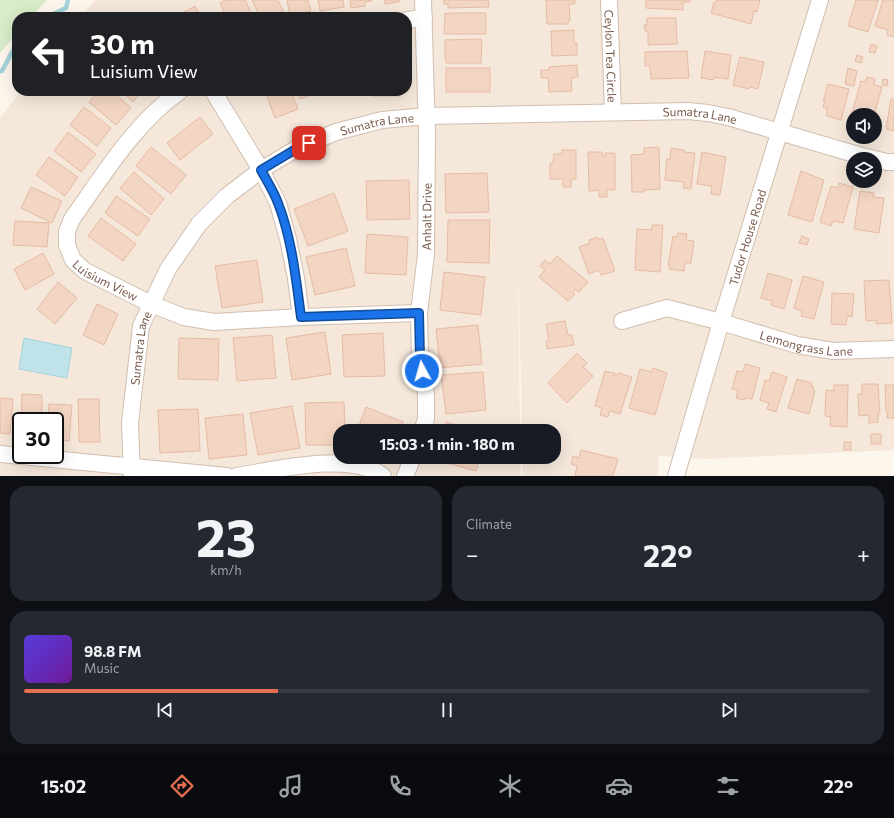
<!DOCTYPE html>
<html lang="en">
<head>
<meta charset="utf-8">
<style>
  body { margin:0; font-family:Commissioner,sans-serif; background:#242831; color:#f1f3f6; height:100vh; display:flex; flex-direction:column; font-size:15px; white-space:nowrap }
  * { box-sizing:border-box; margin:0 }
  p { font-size:13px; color:#9ea1a6 }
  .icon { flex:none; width:22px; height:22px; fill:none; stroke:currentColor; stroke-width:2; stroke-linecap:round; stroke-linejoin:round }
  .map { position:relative; height:476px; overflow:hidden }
  .side { display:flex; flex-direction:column; gap:10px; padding:10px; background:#0d0f14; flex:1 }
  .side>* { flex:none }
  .banner { position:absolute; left:12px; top:12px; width:400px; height:84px; border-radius:16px; box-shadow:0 4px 16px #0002; background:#202124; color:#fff; overflow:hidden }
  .buttons { position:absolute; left:846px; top:108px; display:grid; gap:8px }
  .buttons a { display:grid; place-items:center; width:36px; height:36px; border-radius:50%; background:#171b24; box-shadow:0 4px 16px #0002; font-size:20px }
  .speed { position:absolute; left:12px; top:412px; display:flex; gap:8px; font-size:20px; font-weight:700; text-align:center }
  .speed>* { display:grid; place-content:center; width:52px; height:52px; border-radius:50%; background:#171b24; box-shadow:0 4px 16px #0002; line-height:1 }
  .speed .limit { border:2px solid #111; border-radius:6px; background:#fff; color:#111 }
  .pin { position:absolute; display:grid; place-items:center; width:34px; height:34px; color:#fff; margin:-17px; border-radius:8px; box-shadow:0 2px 6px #0006 }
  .me { position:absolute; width:44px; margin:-22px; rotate:354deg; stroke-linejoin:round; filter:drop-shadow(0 0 3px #0008) }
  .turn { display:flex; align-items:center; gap:14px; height:84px; padding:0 12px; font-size:18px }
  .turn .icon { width:52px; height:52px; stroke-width:2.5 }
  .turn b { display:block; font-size:28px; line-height:34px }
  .big { font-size:30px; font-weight:700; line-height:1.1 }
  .side .widget { flex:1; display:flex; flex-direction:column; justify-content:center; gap:6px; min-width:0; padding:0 14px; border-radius:16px; background:#242831 }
  .side .dial { align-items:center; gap:0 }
  .dial b { font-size:52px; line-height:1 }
  .song { display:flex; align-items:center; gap:12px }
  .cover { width:48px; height:48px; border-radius:6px; background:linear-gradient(135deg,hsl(250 70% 55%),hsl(280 70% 35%)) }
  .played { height:4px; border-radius:2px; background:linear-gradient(90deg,#e76f51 30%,#363941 30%) }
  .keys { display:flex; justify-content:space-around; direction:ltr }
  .heat { display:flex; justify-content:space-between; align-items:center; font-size:22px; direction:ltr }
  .side .tiles { flex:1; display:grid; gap:10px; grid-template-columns:1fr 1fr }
  .widget:last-child { grid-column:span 2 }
  .trip { position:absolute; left:333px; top:424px; width:228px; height:40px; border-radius:16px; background:#171b24; box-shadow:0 4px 16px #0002; font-weight:700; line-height:40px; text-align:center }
  .menu { display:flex; height:64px; justify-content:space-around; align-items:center; background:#090b0e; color:#9ea1a6 }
  .menu .icon { width:28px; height:28px }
  .menu .on { color:#e76f51 }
  .menu b { font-size:18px; color:#f1f3f6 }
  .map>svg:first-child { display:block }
</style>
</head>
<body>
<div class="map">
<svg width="894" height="476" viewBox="0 0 894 476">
  <rect width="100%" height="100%" fill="#fdf6ec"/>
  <path fill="#f5e8da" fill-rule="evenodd" d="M95,0H894V450L704,459L659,456L658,476H523L522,457H554V431H522L518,255L520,431H340V457H520L521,476H0V118L21,91H407V17H81ZM853,115H875V137H853ZM853,159H875V181H853ZM21,421H55V455H21Z"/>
  <path fill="#d8ecc9" d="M0,0H47L31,17H17V33L0,53Z"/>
  <path fill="#bfe3e8" stroke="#a5d3da" d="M24,338L72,348L67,378L19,369Z"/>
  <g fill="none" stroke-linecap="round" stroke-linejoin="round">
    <g stroke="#a5d3da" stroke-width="4.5">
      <path d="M47,17L66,8L68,0"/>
      <path d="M0,71H2L12,52L17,46"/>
    </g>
  </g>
  <g fill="#f3d5c3" stroke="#e6bba3">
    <path d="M225,0H245L253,17H226L220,3Z"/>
    <path d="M252,0H278L284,13L276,17H260Z"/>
    <path d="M287,0H308L311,11L290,16Z"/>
    <path d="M318,0H343L344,7L320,11Z"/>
    <path d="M350,0H372V1L365,2V6L351,8Z"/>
    <path d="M384,0H399V2L385,4Z"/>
    <path d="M444,0H488L489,7L448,8V4H444Z"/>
    <path d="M546,0H575V4H569L570,21H568V24H547Z"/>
    <path d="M646,0H690V2H683V10L646,8Z"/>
    <path d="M717,0H760L757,12L754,11L751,24L711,13L714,2H716Z"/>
    <path d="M856,0H878L868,32L848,26Z"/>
    <path d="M883,0H894V37L887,35L888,30L875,26Z"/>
    <path d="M195,6L201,17H178L177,16Z"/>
    <path d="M449,13H486V34H444L445,14Z"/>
    <path d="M647,18H676L677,44L648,45V31H645L644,25H647Z"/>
    <path d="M574,30V43H577V55L552,56L551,31Z"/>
    <path d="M480,39L482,40L481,63H446V59H445V40Z"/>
    <path d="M871,44L877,46L875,53L869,52Z"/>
    <path d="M687,51L689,78L651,79L650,66H645V52Z"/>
    <path d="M705,51L731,55L728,79L714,77V80L701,78Z"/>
    <path d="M857,55L863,57L861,63L855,61Z"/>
    <path d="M740,57L764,62L758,89L750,87L749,89L733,85Z"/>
    <path d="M577,65L578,77L571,78L572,91L549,92L548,78H541V70H549V67Z"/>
    <rect x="446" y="68" width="44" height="24"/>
    <path d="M848,68L857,71L854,86L845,84Z"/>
    <path d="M867,77L875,79L874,85L882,87L874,115H853V125L849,124L861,81L865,82Z"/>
    <path d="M883,79L888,80L887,86L882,85Z"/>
    <path d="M828,84L849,89L841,120L827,116V108L823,107L825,101H823Z"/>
    <path d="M99,91H112L131,108L116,125L89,102Z"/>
    <path d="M121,91H142L133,102Z"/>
    <path d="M265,91H291L298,109L275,118Z"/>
    <path d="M297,91H322L300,99Z"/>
    <path d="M329,91H350L330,96Z"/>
    <path d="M370,91H400L401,96H371Z"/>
    <path d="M891,99H894V131L886,129Z"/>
    <path d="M84,107L111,128L97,146L70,125Z"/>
    <path d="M200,117L213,134L180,160L167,143Z"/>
    <path d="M68,132L96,154L81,172L54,151Z"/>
    <path d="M151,147L186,175L171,194L136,166Z"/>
    <path d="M659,147L660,189L644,190V192H632L631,155L644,154V148Z"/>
    <path d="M671,148L684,150V152L695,153L691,189L683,188L684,182L665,180L667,159H670Z"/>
    <path d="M562,150H576V179H571V187H563V179H550V163H553L554,154H562Z"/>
    <path d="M588,152H602V156H605V153H615V190H607V197H599V190L589,191Z"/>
    <path d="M702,152L726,157L720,195L711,194L712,186L697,184Z"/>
    <path d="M49,157L78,177L65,196L36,175Z"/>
    <path d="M801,171L824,180L812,222L788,215Z"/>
    <path d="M134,172L164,199L151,215L120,188Z"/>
    <path d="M487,173L489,212L446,213L445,174Z"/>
    <path d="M409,180L410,219L367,220L366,181Z"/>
    <path d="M839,183L853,187L843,223L833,221L831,226L820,222L831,186L838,188Z"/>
    <path d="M31,187L62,201L52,223L21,208Z"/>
    <path d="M860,191L874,193L873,197L884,198L879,233L854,229Z"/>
    <path d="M334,193L348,231L308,246L294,209Z"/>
    <path d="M116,196L150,219L138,236L105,213Z"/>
    <path d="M101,218L136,244L123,261L88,236Z"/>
    <path d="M448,220H490L489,263L447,262Z"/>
    <path d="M15,221L49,223L47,247L13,245Z"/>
    <path d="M652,225H663L660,272L635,270L637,229L652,230Z"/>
    <path d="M678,233L687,234L686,240L694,241L691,263H685L684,271L669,269L670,265H668L673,236L677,237Z"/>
    <path d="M367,234L408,237L406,275L365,273Z"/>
    <path d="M802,236L809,239L807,245L799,243Z"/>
    <path d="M598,237L599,240L603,238L615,271L601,275L599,270L589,274L579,247L590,243L589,240Z"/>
    <path d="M346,248L355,286L315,295L306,257Z"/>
    <path d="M43,253L54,274L25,290L14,269Z"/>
    <path d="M557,256L588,282L579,292L575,289L573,292L575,294L568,301L539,277L545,270L540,266L545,260L550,264Z"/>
    <path d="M257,260L263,302L222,308L215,266Z"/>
    <path d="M444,272L485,277L481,315L440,310Z"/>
    <path d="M768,273L792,280L784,309L771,305L772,301L761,298Z"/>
    <path d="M803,276L824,282L814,319L801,316L802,311L794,308Z"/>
    <path d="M889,280L892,323L876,324V320L866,321L864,281Z"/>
    <path d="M58,282L77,298L55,324L37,309Z"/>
    <path d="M832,293L854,294L852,317L847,316L846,325L831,324Z"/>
    <path d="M97,304L118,314L104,345L83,335Z"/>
    <path d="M565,321L568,335H572L574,345L547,349L546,341H549L546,324Z"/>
    <path d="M478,325L482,364L440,368L438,360H441V357H439L436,329Z"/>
    <path d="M325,332L331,374L292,380L286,338Z"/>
    <path d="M383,333L385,376L344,377L342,335Z"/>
    <path d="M272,335L276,378L237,381L233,338Z"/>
    <path d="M179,338L219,339L218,380L178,379Z"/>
    <path d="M577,353L587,363L583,367L593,376L567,403L548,383Z"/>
    <path d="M745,364L760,368L752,399L745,398L744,400L736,398L738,390L732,389L737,371L743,372Z"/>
    <path d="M653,368L667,373L655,415L629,408L640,369L651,372Z"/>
    <path d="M605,371L615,373L614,376H617L618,373L632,377L620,414L610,411L608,417L600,415L602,408L595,406Z"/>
    <path d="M483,372L486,410L446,414L441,375Z"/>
    <path d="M772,372L787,377L776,412L767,409L769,403L760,400L765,380L769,381Z"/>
    <path d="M797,379L812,383L811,387H814L813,390L815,391L809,414L788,408Z"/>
    <path d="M862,384H878L880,414H878V422L869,423V415L859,416L858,394H862Z"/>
    <path d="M834,385H848L847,427L830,426L831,417L825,416L826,390L834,391Z"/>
    <path d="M885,385H894V418H887V412H886Z"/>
    <path d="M22,394L42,395V421H21Z"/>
    <path d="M0,398L13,399L10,434L0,433Z"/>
    <path d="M78,399H99L100,442H79Z"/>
    <path d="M344,402L345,431H340V445H306L305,403Z"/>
    <path d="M49,404L72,405L69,441L55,439V421H48Z"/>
    <path d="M292,406L300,448L258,455L250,413Z"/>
    <path d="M366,407L403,422L400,431H357Z"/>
    <path d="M198,409L200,451L160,453L158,410Z"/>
    <path d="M243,414L247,455L209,459L205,418Z"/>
    <path d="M446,422L477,431H443Z"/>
    <rect x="871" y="434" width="10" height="10"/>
    <rect x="844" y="442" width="7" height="8"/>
    <path d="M581,450L618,459L613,476H575L577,466L571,464L573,456L579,458Z"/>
    <path d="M376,457H390L388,462Z"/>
    <path d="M437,457H480L476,471L436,460Z"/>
  </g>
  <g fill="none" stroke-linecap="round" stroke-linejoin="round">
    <g stroke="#d1beb0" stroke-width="18">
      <g id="minor">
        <path id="s1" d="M609,0L613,112"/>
        <path d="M407,20L424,18"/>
        <path id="s2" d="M180,91C134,124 104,174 72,219L67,231V245L73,260L85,271L151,304L184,317L214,322L301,317L419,313"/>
        <path d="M213,91L261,170L278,203L288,239L296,278L301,317"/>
        <path id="s3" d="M622,321L667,308L721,322L797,345L833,351L894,349"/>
        <path id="s4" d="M422,431L426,419V394L420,359L419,313L426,254L427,134L423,0"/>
        <path d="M0,454L227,476"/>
        <path id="s5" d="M132,476L130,423L141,326L168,269L199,224L227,196L261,170L296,149L336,132L382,120L427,116L688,111L708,113L728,117L858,155L887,162H894"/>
        <path d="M237,476C275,470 351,451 383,476"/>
        <path d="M405,476L413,457"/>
        <path id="s6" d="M676,476L721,322L820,0"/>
      </g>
    </g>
    <use href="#minor" stroke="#fff" stroke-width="16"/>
  </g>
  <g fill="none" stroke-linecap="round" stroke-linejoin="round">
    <g stroke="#114b97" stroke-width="10">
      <path id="route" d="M309,143L296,149L261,170C267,181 274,192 278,203C292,239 296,279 301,317L419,313L420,359L422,371"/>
    </g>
    <use href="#route" stroke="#1a73e8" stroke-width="7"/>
  </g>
  <g text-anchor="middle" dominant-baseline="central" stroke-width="3.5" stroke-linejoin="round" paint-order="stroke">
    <g font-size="12" fill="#7a5c4d" stroke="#fffaf3">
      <text stroke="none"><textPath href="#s1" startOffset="56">Ceylon Tea Circle</textPath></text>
      <text stroke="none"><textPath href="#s5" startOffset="801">Sumatra Lane</textPath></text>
      <text stroke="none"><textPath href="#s5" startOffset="477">Sumatra Lane</textPath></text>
      <text stroke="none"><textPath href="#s4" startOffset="216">Anhalt Drive</textPath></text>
      <text stroke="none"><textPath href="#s6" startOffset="249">Tudor House Road</textPath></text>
      <text stroke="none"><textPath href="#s2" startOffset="250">Luisium View</textPath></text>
      <text stroke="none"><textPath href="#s3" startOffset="191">Lemongrass Lane</textPath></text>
      <text stroke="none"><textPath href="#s5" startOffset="129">Sumatra Lane</textPath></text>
    </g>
  </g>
</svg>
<div class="buttons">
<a><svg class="icon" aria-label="sound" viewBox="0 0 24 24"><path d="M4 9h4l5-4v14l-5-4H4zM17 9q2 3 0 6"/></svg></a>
<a><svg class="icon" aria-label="layers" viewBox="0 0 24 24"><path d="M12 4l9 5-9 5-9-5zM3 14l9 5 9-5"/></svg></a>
</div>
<div class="speed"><div class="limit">30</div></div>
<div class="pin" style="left:309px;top:143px;background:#d93025"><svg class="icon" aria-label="arrive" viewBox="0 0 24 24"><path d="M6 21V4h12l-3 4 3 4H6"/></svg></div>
<svg class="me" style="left:422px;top:371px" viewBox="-20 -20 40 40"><circle r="17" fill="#1a73e8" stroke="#fff" stroke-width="3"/><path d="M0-11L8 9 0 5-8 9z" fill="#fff"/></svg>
<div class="trip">15:03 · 1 min · 180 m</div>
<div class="banner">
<div class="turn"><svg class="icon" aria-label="left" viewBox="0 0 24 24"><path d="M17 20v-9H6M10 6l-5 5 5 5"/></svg><div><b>30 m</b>Luisium View</div></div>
</div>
</div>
<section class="side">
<div class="tiles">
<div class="widget dial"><b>23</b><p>km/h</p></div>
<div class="widget"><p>Climate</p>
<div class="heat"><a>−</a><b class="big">22°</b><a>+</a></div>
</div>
<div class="widget">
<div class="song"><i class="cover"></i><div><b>98.8 FM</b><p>Music</p></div></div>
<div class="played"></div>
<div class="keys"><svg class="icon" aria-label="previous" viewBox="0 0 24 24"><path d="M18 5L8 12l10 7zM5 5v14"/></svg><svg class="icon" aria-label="pause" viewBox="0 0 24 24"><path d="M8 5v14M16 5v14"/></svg><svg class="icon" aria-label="next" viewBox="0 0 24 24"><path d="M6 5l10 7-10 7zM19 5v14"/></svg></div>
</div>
</div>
</section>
<nav class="menu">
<b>15:02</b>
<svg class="icon on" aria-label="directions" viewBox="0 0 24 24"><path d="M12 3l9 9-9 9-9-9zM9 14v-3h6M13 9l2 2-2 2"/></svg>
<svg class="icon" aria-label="music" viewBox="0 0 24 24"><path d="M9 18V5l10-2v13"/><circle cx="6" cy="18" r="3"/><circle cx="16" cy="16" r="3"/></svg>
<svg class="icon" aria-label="phone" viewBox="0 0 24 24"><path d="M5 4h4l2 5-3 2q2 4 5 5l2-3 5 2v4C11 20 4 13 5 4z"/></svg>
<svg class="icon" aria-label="climate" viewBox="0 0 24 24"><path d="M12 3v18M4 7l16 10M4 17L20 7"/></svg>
<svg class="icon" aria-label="car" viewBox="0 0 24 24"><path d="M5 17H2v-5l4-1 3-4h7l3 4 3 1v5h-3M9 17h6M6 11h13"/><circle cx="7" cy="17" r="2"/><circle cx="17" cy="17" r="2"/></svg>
<svg class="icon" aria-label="filters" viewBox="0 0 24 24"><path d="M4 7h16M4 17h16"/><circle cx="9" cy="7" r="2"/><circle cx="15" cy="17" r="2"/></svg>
<b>22°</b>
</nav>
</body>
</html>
